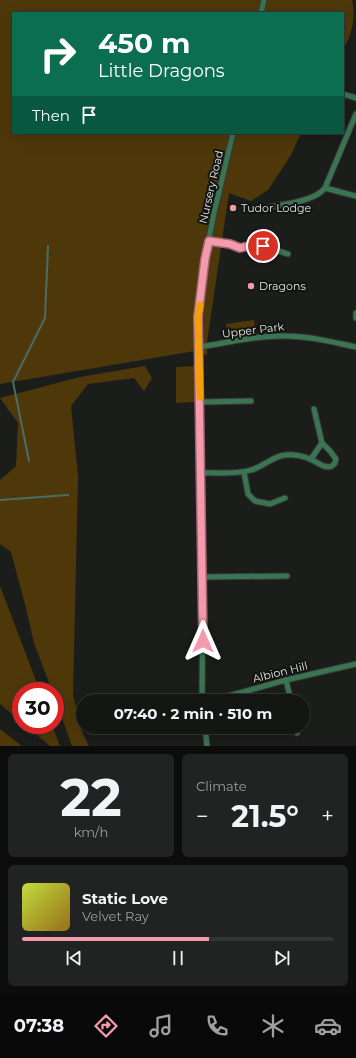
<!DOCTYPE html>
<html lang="en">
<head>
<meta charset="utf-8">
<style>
  body { margin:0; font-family:Montserrat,sans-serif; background:#212322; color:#f1f3f6; height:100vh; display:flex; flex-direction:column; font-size:15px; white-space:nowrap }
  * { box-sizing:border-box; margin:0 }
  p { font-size:13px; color:#9d9fa0 }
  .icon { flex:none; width:22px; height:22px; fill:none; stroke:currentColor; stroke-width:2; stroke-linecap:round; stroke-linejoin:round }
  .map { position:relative; height:746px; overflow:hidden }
  .panel { display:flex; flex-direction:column; gap:8px; padding:8px; background:#0b0c0b; flex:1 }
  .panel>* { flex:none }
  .top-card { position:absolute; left:12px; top:12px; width:332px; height:122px; border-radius:0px; box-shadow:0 4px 16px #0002,0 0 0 1px #333534; background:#0b6e4f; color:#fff; overflow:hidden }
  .speed { position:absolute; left:12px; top:682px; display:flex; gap:8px; font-size:20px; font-weight:700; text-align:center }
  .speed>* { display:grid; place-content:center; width:52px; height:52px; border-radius:50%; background:#141614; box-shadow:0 4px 16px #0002,0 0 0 1px #333534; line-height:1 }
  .speed .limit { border:6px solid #d22; background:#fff; color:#111 }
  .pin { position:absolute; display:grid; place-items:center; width:34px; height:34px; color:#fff; margin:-17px; border:2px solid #fff; border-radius:50%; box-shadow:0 1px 4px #0007 }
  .me { position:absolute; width:44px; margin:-22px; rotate:0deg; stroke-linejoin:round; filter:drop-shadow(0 0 3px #0008) }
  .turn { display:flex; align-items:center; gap:14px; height:84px; padding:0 20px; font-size:18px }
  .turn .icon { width:52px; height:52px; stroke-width:2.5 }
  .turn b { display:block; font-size:28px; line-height:34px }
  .then { display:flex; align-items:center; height:38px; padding:0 20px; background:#0003; gap:8px; font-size:15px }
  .big { font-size:30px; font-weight:700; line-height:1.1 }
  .panel .tile { flex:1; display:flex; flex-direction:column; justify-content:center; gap:6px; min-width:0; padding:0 14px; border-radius:6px; background:#212322 }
  .panel .dial { align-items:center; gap:0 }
  .dial b { font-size:52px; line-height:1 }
  .song { display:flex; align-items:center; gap:12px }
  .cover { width:48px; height:48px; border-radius:6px; background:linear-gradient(135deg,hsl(70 70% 55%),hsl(40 70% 35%)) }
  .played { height:4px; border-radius:2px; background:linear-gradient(90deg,#f39aac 60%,#333534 60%) }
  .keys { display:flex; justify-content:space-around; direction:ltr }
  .heat { display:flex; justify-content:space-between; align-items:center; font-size:22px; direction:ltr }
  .panel .tiles { flex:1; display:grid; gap:8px; grid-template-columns:1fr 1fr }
  .tile:last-child { grid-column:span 2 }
  .trip { position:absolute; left:76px; top:694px; width:234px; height:40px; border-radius:20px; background:#141614; box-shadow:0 4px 16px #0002,0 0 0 1px #333534; font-weight:700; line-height:40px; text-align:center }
  .tab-bar { display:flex; height:64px; justify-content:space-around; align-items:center; background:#080908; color:#9d9fa0 }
  .tab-bar .icon { width:28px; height:28px }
  .tab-bar .current { color:#f39aac }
  .tab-bar b { font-size:18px; color:#f1f3f6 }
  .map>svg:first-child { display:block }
</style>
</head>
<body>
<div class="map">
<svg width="356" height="746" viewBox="0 0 356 746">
  <rect width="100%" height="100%" fill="#1b1d1a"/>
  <g fill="#4e380a">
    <path d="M0,0H352C356,19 352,34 343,50V13H13V133H301L291,155L268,190L251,201L229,193L207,342V355L195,351L0,384Z"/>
    <path d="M254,320L256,333L228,337L226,324Z"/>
    <path d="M145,366L152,378L144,391L134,378L88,384L71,406L78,476L73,695L82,732L89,746H72L55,699V691H52L34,643L26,608L11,552L0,544V480L16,466L18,423L0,398L80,377Z"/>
    <path d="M194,366L195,402L176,403V367Z"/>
    <path d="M0,586L40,691H21V722L0,704Z"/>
    <path d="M25,725H52L60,746H50Z"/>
    <path d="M0,729L22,746H0Z"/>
  </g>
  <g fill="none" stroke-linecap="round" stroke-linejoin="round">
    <g stroke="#4a6c67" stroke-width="2">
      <path d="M29,461L13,382L45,318L48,246"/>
      <path d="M0,500L68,495"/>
    </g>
    <g stroke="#373936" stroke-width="7">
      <g id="minor">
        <path d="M261,13L264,0"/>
        <path d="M343,94L356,98"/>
        <path d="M325,188L356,196"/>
        <path d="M270,207C285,204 315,201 325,188L356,114"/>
        <path d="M209,241L230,244L240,248L253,245L263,246L288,254"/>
        <path d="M356,313V318"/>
        <path d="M199,347C227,343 257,335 285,336C309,336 332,342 356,347"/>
        <path d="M200,402L251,401"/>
        <path d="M311,459L322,443"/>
        <path d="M244,472L248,494L255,501L270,504L285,498"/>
        <path d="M201,473C217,472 236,475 251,470C263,467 273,456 285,455C293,454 305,456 312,460C319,463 325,469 332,466L335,463L336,459L330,451L322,443L314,409"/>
        <path d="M203,577L287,576"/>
        <path d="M286,680L291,701"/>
        <path d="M202,701L203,577L199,316L205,259L214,213L233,133"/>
        <path d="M210,701L286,680L356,664"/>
        <path d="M205,727L207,746"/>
        <path d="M296,727L297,733"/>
      </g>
    </g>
    <use href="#minor" stroke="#397552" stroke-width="5"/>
  </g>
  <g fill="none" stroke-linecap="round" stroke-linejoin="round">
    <g stroke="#9e6470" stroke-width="10">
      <path id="route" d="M203,641L198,316L205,259L209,241L230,244L240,248L253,245L263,246"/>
    </g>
    <use href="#route" stroke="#f39aac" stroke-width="7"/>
    <path stroke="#f59e0b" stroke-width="7" d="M200,305L198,316L200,397"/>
  </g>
  <g fill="#f39aac" stroke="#121411" stroke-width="1.5">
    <circle cx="233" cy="208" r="4"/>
    <circle cx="251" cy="286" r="4"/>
  </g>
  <g text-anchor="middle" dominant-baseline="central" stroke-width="4" stroke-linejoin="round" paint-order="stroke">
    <g font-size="11" fill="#e5e6e4" stroke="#121411">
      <text transform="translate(211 187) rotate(-77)">Nursery Road</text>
      <text transform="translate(253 330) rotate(-7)">Upper Park</text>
      <text transform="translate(280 672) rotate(-14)">Albion Hill</text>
    </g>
    <g font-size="11" fill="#e5e6e4" stroke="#121411" text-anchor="start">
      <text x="241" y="208">Tudor Lodge</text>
      <text x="259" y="286">Dragons</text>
    </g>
  </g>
</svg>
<div class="speed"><div class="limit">30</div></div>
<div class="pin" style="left:263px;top:246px;background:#d93025"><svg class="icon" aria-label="arrive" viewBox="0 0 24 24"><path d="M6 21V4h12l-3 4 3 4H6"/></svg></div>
<svg class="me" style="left:203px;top:641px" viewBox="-20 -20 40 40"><path d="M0-17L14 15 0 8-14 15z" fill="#f39aac" stroke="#fff" stroke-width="4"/></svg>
<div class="trip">07:40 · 2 min · 510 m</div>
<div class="top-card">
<div class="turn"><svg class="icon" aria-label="right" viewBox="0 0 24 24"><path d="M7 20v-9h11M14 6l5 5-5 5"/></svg><div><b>450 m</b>Little Dragons</div></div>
<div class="then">Then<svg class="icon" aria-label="arrive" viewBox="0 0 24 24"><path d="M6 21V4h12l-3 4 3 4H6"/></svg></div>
</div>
</div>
<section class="panel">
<div class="tiles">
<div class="tile dial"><b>22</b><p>km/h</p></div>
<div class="tile"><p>Climate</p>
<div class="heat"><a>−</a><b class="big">21.5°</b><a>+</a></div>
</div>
<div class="tile">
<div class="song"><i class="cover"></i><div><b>Static Love</b><p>Velvet Ray</p></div></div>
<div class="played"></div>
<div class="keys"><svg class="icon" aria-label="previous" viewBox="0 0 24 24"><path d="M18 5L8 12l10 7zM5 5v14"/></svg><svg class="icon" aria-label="pause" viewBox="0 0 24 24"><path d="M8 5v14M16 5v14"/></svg><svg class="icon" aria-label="next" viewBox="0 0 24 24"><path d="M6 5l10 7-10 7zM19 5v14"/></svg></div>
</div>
</div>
</section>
<nav class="tab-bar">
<b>07:38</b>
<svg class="icon current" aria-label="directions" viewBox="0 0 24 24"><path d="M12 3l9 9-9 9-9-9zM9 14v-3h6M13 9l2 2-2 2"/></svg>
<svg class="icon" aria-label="music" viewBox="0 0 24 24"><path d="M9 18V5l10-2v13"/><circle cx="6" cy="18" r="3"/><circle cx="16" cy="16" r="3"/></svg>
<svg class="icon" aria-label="phone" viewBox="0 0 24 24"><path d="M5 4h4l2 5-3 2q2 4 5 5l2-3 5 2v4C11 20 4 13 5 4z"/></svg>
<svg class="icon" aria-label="climate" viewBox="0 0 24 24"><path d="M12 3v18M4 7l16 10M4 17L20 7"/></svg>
<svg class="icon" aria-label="car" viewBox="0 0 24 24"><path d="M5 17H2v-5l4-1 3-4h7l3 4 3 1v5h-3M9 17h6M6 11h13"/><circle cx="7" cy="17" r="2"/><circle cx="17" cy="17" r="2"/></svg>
</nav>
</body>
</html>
